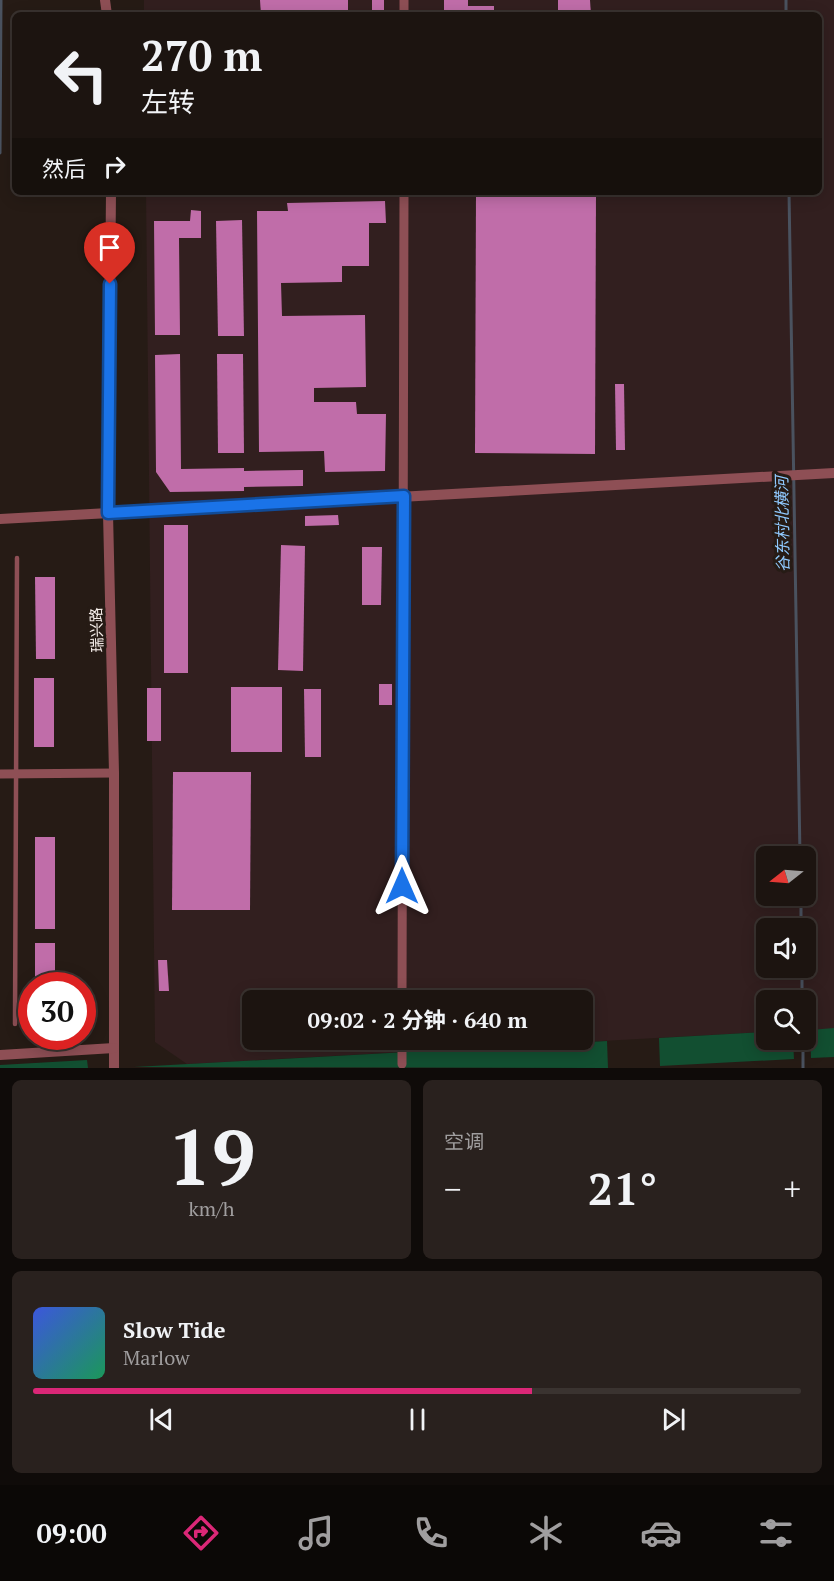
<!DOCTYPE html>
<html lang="zh">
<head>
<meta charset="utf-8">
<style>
  body { margin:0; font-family:"PT Serif","Noto Sans SC",serif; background:#29211e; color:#f1f3f6; height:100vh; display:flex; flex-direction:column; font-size:22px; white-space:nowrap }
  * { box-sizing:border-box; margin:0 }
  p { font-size:20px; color:#a09e9f }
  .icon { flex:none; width:33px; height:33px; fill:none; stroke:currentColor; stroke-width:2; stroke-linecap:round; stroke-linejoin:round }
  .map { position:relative; height:1068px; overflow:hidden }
  .drawer { display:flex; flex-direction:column; gap:12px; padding:12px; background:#0f0b09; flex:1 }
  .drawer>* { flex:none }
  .guide { position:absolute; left:12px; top:12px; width:810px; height:183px; border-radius:9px; box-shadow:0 3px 15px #0003,0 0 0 2px #3a3330; background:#1c1410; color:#f1f3f6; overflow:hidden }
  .needle { width:39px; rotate:253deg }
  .controls { position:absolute; left:756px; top:846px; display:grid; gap:12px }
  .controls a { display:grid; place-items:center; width:60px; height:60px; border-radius:9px; background:#1c1410; box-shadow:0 3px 15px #0003,0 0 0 2px #3a3330; font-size:30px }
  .speed { position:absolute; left:18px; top:972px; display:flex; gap:12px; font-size:30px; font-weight:700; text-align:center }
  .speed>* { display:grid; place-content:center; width:78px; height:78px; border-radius:50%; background:#1c1410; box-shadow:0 3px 15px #0003,0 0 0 2px #3a3330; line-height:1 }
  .speed .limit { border:9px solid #d22; background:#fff; color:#111 }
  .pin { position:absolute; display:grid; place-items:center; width:51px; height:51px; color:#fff; margin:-62px -26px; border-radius:50% 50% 50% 0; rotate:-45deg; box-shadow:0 0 6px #0007 }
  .pin .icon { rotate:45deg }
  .me { position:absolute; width:66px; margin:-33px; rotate:0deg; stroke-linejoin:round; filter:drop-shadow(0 0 4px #0008) }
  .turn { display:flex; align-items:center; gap:21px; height:126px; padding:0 30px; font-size:27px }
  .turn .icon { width:78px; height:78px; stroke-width:2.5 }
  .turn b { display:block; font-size:42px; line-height:51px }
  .then { display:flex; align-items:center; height:57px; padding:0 30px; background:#0003; gap:12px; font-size:22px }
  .big { font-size:45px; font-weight:700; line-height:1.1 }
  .drawer .tile { flex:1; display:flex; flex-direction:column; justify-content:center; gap:9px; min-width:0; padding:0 21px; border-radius:9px; background:#29211e }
  .drawer .dial { align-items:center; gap:0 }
  .dial b { font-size:78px; line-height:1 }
  .song { display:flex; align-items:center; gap:18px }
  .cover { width:72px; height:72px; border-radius:9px; background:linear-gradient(135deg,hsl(230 70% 55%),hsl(150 70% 35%)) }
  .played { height:6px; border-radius:3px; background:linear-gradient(90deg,#db2777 65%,#3a3330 65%) }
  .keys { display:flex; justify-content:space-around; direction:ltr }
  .heat { display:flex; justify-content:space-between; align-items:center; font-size:33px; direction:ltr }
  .drawer .tiles { flex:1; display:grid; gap:12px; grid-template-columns:1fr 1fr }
  .tile:last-child { grid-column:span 2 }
  .trip { position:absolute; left:242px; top:990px; width:351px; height:60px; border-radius:9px; background:#1c1410; box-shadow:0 3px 15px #0003,0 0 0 2px #3a3330; font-weight:700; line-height:60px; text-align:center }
  .menu { display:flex; height:96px; justify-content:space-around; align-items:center; background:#0b0806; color:#a09e9f }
  .menu .icon { width:42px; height:42px }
  .menu .on { color:#db2777 }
  .menu b { font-size:27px; color:#f1f3f6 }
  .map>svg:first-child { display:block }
</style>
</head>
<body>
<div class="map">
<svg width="834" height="1068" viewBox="0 0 834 1068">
  <rect width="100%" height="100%" fill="#261b15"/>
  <path fill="#321f1f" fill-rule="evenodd" d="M144,0H834V1029L806,1030V1000H766V1032L187,1064L155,1042L146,192H819V15H144ZM766,856H806V896H766ZM766,928H806V968H766ZM252,1000H582V1040H252Z"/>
  <g fill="#124f31">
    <path d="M834,1028V1057L811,1058L810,1030Z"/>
    <path d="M766,1032V1040H793L794,1059L660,1066L659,1038Z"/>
    <path d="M607,1041L608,1068L134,1067Z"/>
    <path d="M87,1060L88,1068H0V1065Z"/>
  </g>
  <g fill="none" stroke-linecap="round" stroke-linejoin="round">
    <g stroke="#4a525f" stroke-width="3">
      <path d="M786,0V15"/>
      <path d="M0,153L1,0"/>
      <path d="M789,192L800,856"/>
      <path d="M801,896V928"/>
      <path d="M802,968V1000"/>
      <path d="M803,1040V1068"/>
    </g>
  </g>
  <g fill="#c06da9">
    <path d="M260,0H348V15H261Z"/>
    <rect x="372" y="0" width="12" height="15"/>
    <path d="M444,0H468V6H494V15H444Z"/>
    <path d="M558,0H590L591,15H558Z"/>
    <path d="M476,192H596L595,454L475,453Z"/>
    <path d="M385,201L386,223H369V266H342V282L281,283L282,316L365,315L366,387L314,388V402H356L357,414H386L385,471L325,472L324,451L259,452L257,211H288L287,203Z"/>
    <path d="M191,210L201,211V238H179L180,335H155L154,221H190Z"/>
    <path d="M242,220L244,336H218L216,221Z"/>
    <path d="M180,354L181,469L244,468V471L303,470V486L244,487V491L170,492L156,472L155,355Z"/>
    <path d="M217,354H243L244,453H218Z"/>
    <path d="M615,384H624L625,450H616Z"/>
    <path d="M338,515L339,525L305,526V516Z"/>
    <rect x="164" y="525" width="24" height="148"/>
    <path d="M281,545L305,546L303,671L278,670Z"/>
    <path d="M362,547H382L381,605H362Z"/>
    <path d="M35,577H55V659H36Z"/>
    <rect x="34" y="678" width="20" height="69"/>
    <rect x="379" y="684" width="13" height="21"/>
    <rect x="231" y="687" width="51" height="65"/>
    <rect x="147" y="688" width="14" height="53"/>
    <path d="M304,689H321V757H305Z"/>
    <path d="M173,772H251L250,910H172Z"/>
    <rect x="35" y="837" width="20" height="92"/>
    <rect x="35" y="943" width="20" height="43"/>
    <path d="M158,960H167L169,991H159Z"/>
    <path d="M35,1036H55V1044L35,1045Z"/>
  </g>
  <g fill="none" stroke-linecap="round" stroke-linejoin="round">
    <path stroke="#8e4f55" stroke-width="4.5" d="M15,1024L17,558"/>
    <g stroke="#8e4f55" stroke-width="9">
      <path d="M404,15V0"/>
      <path d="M0,774L114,773"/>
      <path d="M402,1000L404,192"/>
      <path d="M402,1064V1040"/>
    </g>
    <g stroke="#8e4f55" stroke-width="10">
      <path d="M105,0L107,15"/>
      <path d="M111,192L108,513L114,773V1068"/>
      <path d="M0,519L834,473"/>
      <path d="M0,1055L114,1048"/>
    </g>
  </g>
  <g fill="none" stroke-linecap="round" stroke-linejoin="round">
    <g stroke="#114b97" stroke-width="15">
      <path id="route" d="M110,284L108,513L404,496L402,886"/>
    </g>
    <use href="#route" stroke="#1a73e8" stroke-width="10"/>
  </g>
  <g text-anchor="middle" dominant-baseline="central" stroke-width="6" stroke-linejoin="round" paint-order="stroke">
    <g font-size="15" fill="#f7efeb" stroke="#261b15">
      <text transform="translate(96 630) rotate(-92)">瑞兴路</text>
    </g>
    <g font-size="16" font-style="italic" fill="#90caff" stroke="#261b15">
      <text transform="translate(782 524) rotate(-91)">谷东村北横河</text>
    </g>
  </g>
</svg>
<div class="controls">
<a><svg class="needle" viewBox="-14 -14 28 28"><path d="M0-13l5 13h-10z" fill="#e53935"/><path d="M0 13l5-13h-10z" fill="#a09e9f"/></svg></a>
<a><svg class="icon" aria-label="sound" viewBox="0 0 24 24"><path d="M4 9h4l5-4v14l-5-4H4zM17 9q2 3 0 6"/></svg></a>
<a><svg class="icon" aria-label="search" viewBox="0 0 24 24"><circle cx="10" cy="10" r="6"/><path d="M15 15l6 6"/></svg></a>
</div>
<div class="speed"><div class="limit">30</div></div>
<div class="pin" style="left:110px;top:284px;background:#d93025"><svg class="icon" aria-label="arrive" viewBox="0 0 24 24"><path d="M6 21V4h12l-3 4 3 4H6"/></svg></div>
<svg class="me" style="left:402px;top:886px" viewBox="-20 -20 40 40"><path d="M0-17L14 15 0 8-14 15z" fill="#1a73e8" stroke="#fff" stroke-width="4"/></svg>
<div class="trip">09:02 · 2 分钟 · 640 m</div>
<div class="guide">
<div class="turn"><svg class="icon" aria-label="left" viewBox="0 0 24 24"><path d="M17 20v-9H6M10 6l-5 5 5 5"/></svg><div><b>270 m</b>左转</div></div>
<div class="then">然后<svg class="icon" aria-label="right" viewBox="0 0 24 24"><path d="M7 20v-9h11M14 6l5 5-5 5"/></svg></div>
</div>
</div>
<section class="drawer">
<div class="tiles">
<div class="tile dial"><b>19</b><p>km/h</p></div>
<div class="tile"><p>空调</p>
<div class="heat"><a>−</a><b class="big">21°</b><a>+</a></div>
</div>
<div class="tile">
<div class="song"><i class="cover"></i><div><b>Slow Tide</b><p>Marlow</p></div></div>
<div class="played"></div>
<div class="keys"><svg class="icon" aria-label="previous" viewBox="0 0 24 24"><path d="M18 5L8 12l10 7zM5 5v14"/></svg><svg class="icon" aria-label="pause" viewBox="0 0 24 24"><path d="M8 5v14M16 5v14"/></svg><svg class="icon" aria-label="next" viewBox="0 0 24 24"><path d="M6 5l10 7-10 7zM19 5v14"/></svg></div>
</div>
</div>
</section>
<nav class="menu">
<b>09:00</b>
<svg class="icon on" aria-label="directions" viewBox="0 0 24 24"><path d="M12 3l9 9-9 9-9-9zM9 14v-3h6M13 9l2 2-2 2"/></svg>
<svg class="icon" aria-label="music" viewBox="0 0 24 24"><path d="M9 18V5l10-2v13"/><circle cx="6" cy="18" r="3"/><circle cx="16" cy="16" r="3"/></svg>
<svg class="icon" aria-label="phone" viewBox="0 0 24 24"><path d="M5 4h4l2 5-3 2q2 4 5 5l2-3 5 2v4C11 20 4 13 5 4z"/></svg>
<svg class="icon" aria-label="climate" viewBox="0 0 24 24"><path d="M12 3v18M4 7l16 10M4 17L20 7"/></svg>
<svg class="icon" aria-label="car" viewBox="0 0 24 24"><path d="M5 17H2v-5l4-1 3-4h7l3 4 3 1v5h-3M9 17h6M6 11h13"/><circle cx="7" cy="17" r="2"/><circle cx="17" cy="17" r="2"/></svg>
<svg class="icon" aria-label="filters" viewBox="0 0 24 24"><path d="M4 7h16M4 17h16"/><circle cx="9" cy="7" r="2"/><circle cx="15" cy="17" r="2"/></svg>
</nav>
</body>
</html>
